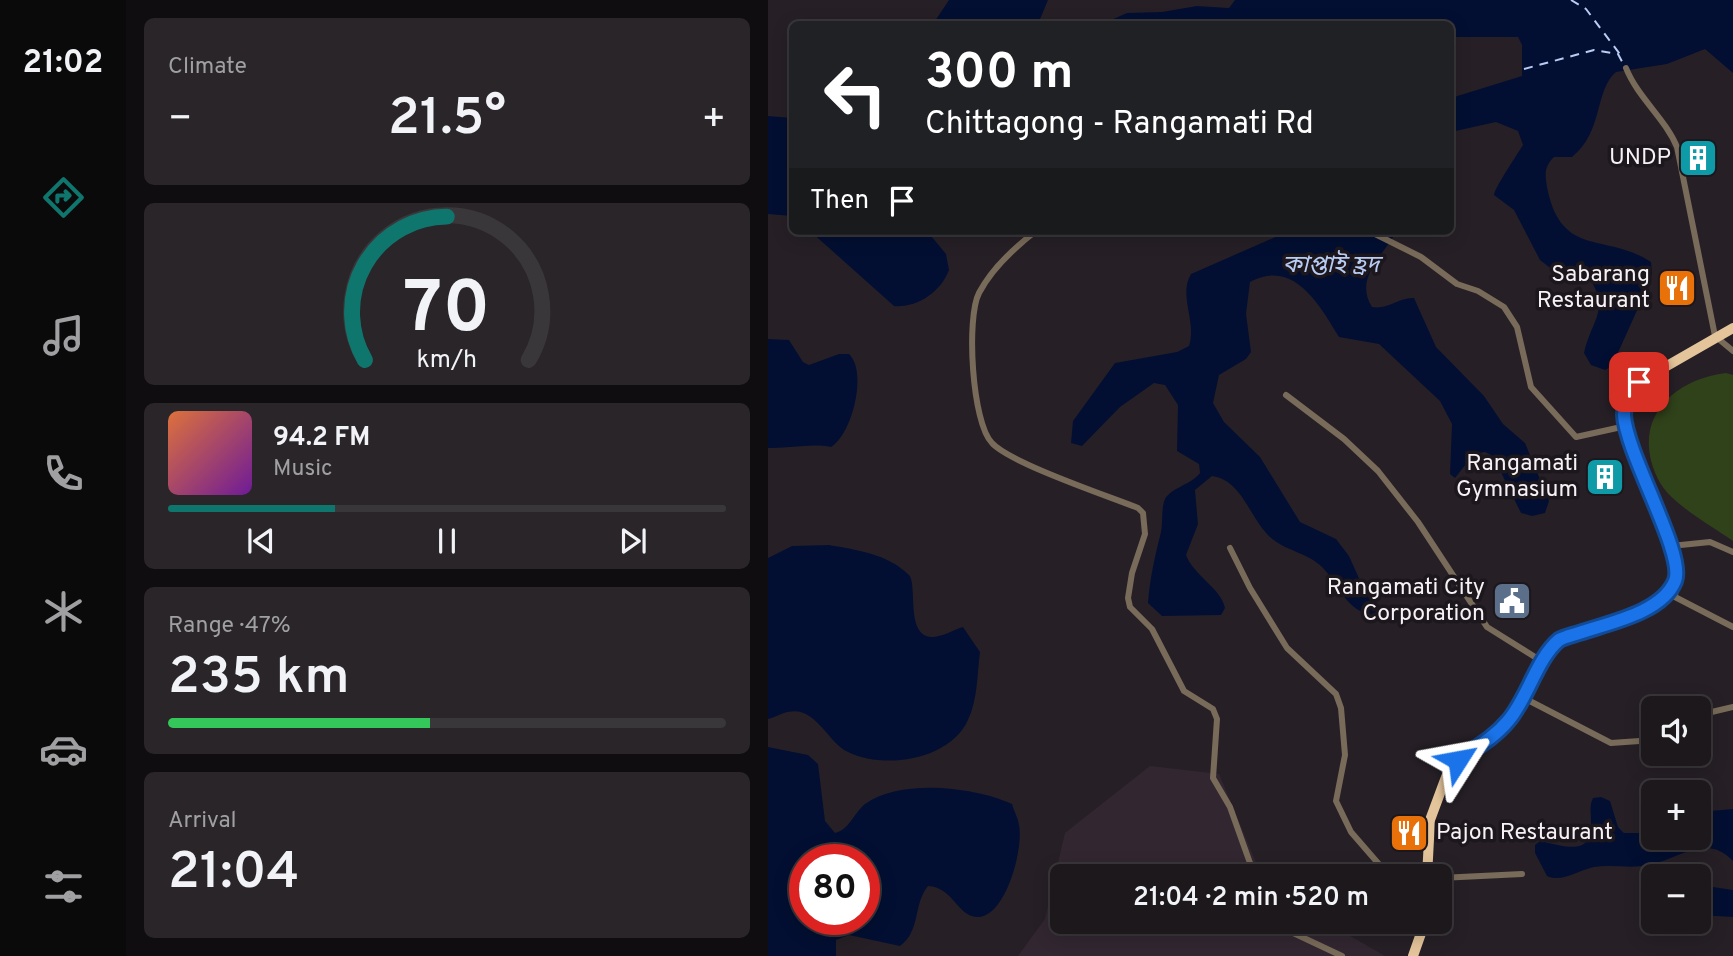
<!DOCTYPE html>
<html lang="en">
<head>
<meta charset="utf-8">
<style>
  body { margin:0; font-family:Overpass,"Noto Sans Bengali",sans-serif; background:#292529; color:#f1f3f6; height:100vh; display:flex; flex-direction:column; font-size:26px; white-space:nowrap }
  * { box-sizing:border-box; margin:0 }
  p { font-size:23px; color:#a0a0a3 }
  .icon { flex:none; width:38px; height:38px; fill:none; stroke:currentColor; stroke-width:2; stroke-linecap:round; stroke-linejoin:round }
  .map { position:relative; flex:1; overflow:hidden }
  .sheet { display:flex; flex-direction:column; gap:18px; padding:18px; background:#0f0d0f; width:642px }
  .sheet>* { flex:none }
  .top-card { position:absolute; left:21px; top:21px; width:665px; height:214px; border-radius:10px; box-shadow:0 4px 18px #0003,0 0 0 2px #3a373b; background:#202124; color:#fff; overflow:hidden }
  .controls { position:absolute; left:873px; top:696px; display:grid; gap:14px }
  .controls a { display:grid; place-items:center; width:70px; height:70px; border-radius:10px; background:#1c181c; box-shadow:0 4px 18px #0003,0 0 0 2px #3a373b; font-size:35px }
  .speed { position:absolute; left:21px; top:844px; display:flex; gap:14px; font-size:35px; font-weight:700; text-align:center }
  .speed>* { display:grid; place-content:center; width:91px; height:91px; border-radius:50%; background:#1c181c; box-shadow:0 4px 18px #0003,0 0 0 2px #3a373b; line-height:1 }
  .speed .limit { border:10px solid #d22; background:#fff; color:#111 }
  .pin { position:absolute; display:grid; place-items:center; width:60px; height:60px; color:#fff; margin:-30px; border-radius:14px; box-shadow:0 4px 10px #0006 }
  .me { position:absolute; width:77px; margin:-38px; rotate:56deg; stroke-linejoin:round; filter:drop-shadow(0 0 5px #0008) }
  .turn { display:flex; align-items:center; gap:24px; height:147px; padding:0 21px; font-size:32px }
  .turn .icon { width:91px; height:91px; stroke-width:2.5 }
  .turn b { display:block; font-size:49px; line-height:60px }
  .then { display:flex; align-items:center; height:66px; padding:0 21px; background:#0003; gap:14px; font-size:26px }
  .big { font-size:52px; font-weight:600; line-height:1.1 }
  .sheet .card { flex:1; display:flex; flex-direction:column; justify-content:center; gap:10px; min-width:0; padding:0 24px; border-radius:10px; background:#292529 }
  .sheet .dial { align-items:center; gap:0 }
  .dial svg { height:182px; overflow:visible; fill:none; stroke:#3a373b; stroke-width:7; stroke-linecap:round; text-anchor:middle }
  .dial text { fill:#f1f3f6; stroke:none }
  .song { display:flex; align-items:center; gap:21px }
  .cover { width:84px; height:84px; border-radius:10px; background:linear-gradient(135deg,hsl(20 70% 55%),hsl(280 70% 35%)) }
  .played { height:7px; border-radius:4px; background:linear-gradient(90deg,#0f766e 30%,#3a373b 30%) }
  .keys { display:flex; justify-content:space-around; direction:ltr }
  .heat { display:flex; justify-content:space-between; align-items:center; font-size:38px; direction:ltr }
  .charge { height:10px; border-radius:5px; background:linear-gradient(90deg,#34c759 47%,#3a373b 0) }
  .trip { position:absolute; left:282px; top:864px; width:402px; height:70px; border-radius:10px; background:#1c181c; box-shadow:0 4px 18px #0003,0 0 0 2px #3a373b; font-weight:600; line-height:70px; text-align:center }
  main { display:flex; flex:1; min-height:0 }
  .dock { display:flex; flex-direction:column; width:126px; justify-content:space-around; align-items:center; background:#0b0a0b; color:#a0a0a3 }
  .dock .icon { width:49px; height:49px }
  .dock .on { color:#0f766e }
  .dock b { font-size:32px; color:#f1f3f6 }
  .map>svg:first-child { display:block }
</style>
</head>
<body>
<main>
<nav class="dock">
<b>21:02</b>
<svg class="icon on" aria-label="directions" viewBox="0 0 24 24"><path d="M12 3l9 9-9 9-9-9zM9 14v-3h6M13 9l2 2-2 2"/></svg>
<svg class="icon" aria-label="music" viewBox="0 0 24 24"><path d="M9 18V5l10-2v13"/><circle cx="6" cy="18" r="3"/><circle cx="16" cy="16" r="3"/></svg>
<svg class="icon" aria-label="phone" viewBox="0 0 24 24"><path d="M5 4h4l2 5-3 2q2 4 5 5l2-3 5 2v4C11 20 4 13 5 4z"/></svg>
<svg class="icon" aria-label="climate" viewBox="0 0 24 24"><path d="M12 3v18M4 7l16 10M4 17L20 7"/></svg>
<svg class="icon" aria-label="car" viewBox="0 0 24 24"><path d="M5 17H2v-5l4-1 3-4h7l3 4 3 1v5h-3M9 17h6M6 11h13"/><circle cx="7" cy="17" r="2"/><circle cx="17" cy="17" r="2"/></svg>
<svg class="icon" aria-label="filters" viewBox="0 0 24 24"><path d="M4 7h16M4 17h16"/><circle cx="9" cy="7" r="2"/><circle cx="15" cy="17" r="2"/></svg>
</nav>
<section class="sheet">
<div class="card"><p>Climate</p>
<div class="heat"><a>−</a><b class="big">21.5°</b><a>+</a></div>
</div>
<div class="card dial"><svg viewBox="0 0 100 80">
<path d="M14 69A42 42 0 1 1 86 69"/>
<path d="M14 69A42 42 0 0 1 50 6" stroke="#0f766e"/>
<text x="50" y="56" font-size="32" font-weight="700">70</text>
<text x="50" y="72" font-size="11">km/h</text>
</svg></div>
<div class="card">
<div class="song"><i class="cover"></i><div><b>94.2 FM</b><p>Music</p></div></div>
<div class="played"></div>
<div class="keys"><svg class="icon" aria-label="previous" viewBox="0 0 24 24"><path d="M18 5L8 12l10 7zM5 5v14"/></svg><svg class="icon" aria-label="pause" viewBox="0 0 24 24"><path d="M8 5v14M16 5v14"/></svg><svg class="icon" aria-label="next" viewBox="0 0 24 24"><path d="M6 5l10 7-10 7zM19 5v14"/></svg></div>
</div>
<div class="card"><p>Range · 47%</p><b class="big">235 km</b><div class="charge"></div></div>
<div class="card"><p>Arrival</p><b class="big">21:04</b></div>
</section>
<div class="map">
<svg width="965" height="956" viewBox="0 0 965 956">
  <rect width="100%" height="100%" fill="#262026"/>
  <path fill="#322731" d="M382,766L451,774L494,877H294V922H558L617,956H250L277,919L297,833Z"/>
  <path fill="#30421a" d="M958,373L965,375V541C944,526 901,503 890,479C862,422 902,380 958,373Z"/>
  <g fill="#030f32" fill-rule="evenodd">
    <path d="M181,0H280L270,24H165Z"/>
    <path d="M467,0H965V73L937,49L899,64L848,72C826,91 836,131 804,157H786C776,167 777,174 779,187C793,259 838,232 883,262L884,273L880,286L844,366L837,370L823,365L816,353C823,320 844,309 819,275L781,267L772,260L746,210L726,195C726,189 750,153 755,145L750,131L728,122L683,132V98L754,76V45L750,37H683L682,24H334L359,13L394,12L429,6L461,8Z"/>
    <path d="M0,116L24,118V216L0,214Z"/>
    <path d="M42,231H159L178,254L181,270C173,292 149,308 126,306Z"/>
    <path d="M556,231H629C614,257 586,278 604,307C620,310 631,297 646,298L668,347L716,396L735,424L757,443L781,501L777,513L764,516L753,513L725,456L717,452L706,454L687,478L682,474L684,424L672,401L611,344L571,337C552,306 526,258 482,282L478,314L483,352L478,359L451,375L445,403L456,422L492,457L532,522L568,539L581,556L599,596L609,605L608,612L605,615C579,612 571,585 555,568C540,552 514,551 499,534C481,515 473,480 444,476L427,490L430,524L418,555C426,576 453,588 457,608L453,615L394,616L380,603C382,577 387,556 393,532C395,522 393,508 397,499C403,488 424,484 432,473L431,464L409,451L410,405L397,385L386,383L352,407L314,446L303,443L305,421L347,363L409,352L421,346C429,321 410,296 423,274L512,235Z"/>
    <path d="M0,339L21,340L35,362L41,365L71,354H81C100,372 84,435 63,447C42,443 21,449 0,448Z"/>
    <path d="M61,545C89,550 120,554 141,575C150,585 137,636 164,637C174,637 185,630 195,627L212,652C209,674 210,699 200,720C182,760 116,770 80,752C60,743 47,705 20,712C13,713 8,717 0,719V558L24,546Z"/>
    <path d="M0,747L40,755L50,764L57,821L67,833C81,830 86,813 97,804C133,778 207,787 244,804C246,811 250,818 251,825C256,847 238,918 209,917C189,916 185,887 160,886C145,904 153,931 132,946L81,935L68,940V956H0ZM37,859H96V919H37Z"/>
    <path d="M833,797L842,801L850,827L856,833H878L885,828L886,838H931V812L965,809V861C938,832 910,860 880,865C862,869 844,864 826,867C811,870 793,883 779,876L767,853V845L772,841C793,845 826,859 823,821C823,813 821,806 825,798Z"/>
    <path d="M931,885L965,890V917L931,915Z"/>
  </g>
  <g fill="none" stroke-linecap="round" stroke-linejoin="round">
    <g stroke="#b8ccf4" stroke-width="2" stroke-dasharray="9 7" stroke-linecap="butt">
      <path d="M803,0L818,9L854,57"/>
      <path d="M756,69L826,50L850,54L857,67"/>
    </g>
    <g stroke="#796b59" stroke-width="6">
      <path d="M858,68C870,98 897,118 909,147L947,336L965,351"/>
      <path d="M268,231C246,248 224,268 211,293C198,318 204,423 224,443C242,463 340,496 370,508L375,513L377,534L364,573L360,598L362,607L384,629L416,691L445,709L449,719L445,778L462,807L487,877"/>
      <path d="M601,231L653,257L689,284L710,291L736,307L749,327L763,387L808,437L858,426"/>
      <path d="M518,395L576,439L610,471L650,522L719,627L775,662"/>
      <path d="M903,546L942,542L965,552"/>
      <path d="M462,548L482,588L519,648L568,694L573,708L577,755L568,801L583,832L616,870L626,873L658,870"/>
      <path d="M908,582L907,597L965,627"/>
      <path d="M756,698L843,743L886,740"/>
      <path d="M931,715L965,707"/>
      <path d="M672,878L754,874"/>
      <path d="M511,922L521,931L574,956"/>
    </g>
    <g stroke="#e4c49a" stroke-width="10">
      <path d="M659,877L662,820L678,777L689,760L741,721L791,640L887,604L907,582L909,573L900,534L888,514L866,453L856,414L860,399L871,382L965,328"/>
      <path d="M645,956L657,922"/>
    </g>
  </g>
  <g fill="none" stroke-linecap="round" stroke-linejoin="round">
    <g stroke="#114b97" stroke-width="18">
      <path id="route" d="M690,760C707,748 726,738 740,721C759,700 769,658 791,640C796,637 805,635 811,633C840,623 894,613 907,581C918,555 858,454 856,415C856,402 864,392 871,382"/>
    </g>
    <use href="#route" stroke="#1a73e8" stroke-width="12"/>
  </g>
  <defs>
    <g id="building-square" transform="scale(2.0125)"><rect x="-9" y="-9" width="18" height="18" rx="4" fill="#0f9aa8" stroke="#1c171c"/><path d="M-4-6H4V6H1V3H-1V6H-4ZM-2.5-4.3h1.7v1.8h-1.7ZM.8-4.3h1.7v1.8H.8ZM-2.5-1h1.7V.8h-1.7ZM.8-1h1.7V.8H.8Z" fill="#fff"/></g>
    <g id="restaurant-square" transform="scale(2.0125)"><rect x="-9" y="-9" width="18" height="18" rx="4" fill="#e8710a" stroke="#1c171c"/><path d="M-5-6h1v4h1v-4h1v4h1v-4h1v5L-1.5 .5V6h-2V.5L-5-1ZM5-6V6H3V1.5H1.5Q1.5-4 5-6Z" fill="#fff"/></g>
    <g id="civic-square" transform="scale(2.0125)"><rect x="-9" y="-9" width="18" height="18" rx="4" fill="#5c6f8a" stroke="#1c171c"/><path d="M-.6-6.5H3V-4.5H.6V-3L4-1V1h2V6H-6V1h2V-1L-.6-3ZM-1.2 2.5V6h2.4V2.5Z" fill="#fff"/></g>
  </defs>
  <g fill-rule="evenodd">
    <use href="#building-square" x="930" y="158"/>
    <use href="#restaurant-square" x="909" y="288"/>
    <use href="#building-square" x="837" y="477"/>
    <use href="#civic-square" x="744" y="601"/>
    <use href="#restaurant-square" x="641" y="833"/>
  </g>
  <g text-anchor="middle" dominant-baseline="central" stroke-width="7" stroke-linejoin="round" paint-order="stroke">
    <g font-size="23" fill="#f6f1f5" stroke="#1c171c" text-anchor="end">
      <text x="903" y="158">UNDP</text>
      <text x="882" y="275">Sabarang<tspan x="882" dy="26">Restaurant</tspan></text>
      <text x="810" y="464">Rangamati<tspan x="810" dy="26">Gymnasium</tspan></text>
      <text x="717" y="588">Rangamati City<tspan x="717" dy="26">Corporation</tspan></text>
      <text x="668" y="833" text-anchor="start">Pajon Restaurant</text>
    </g>
    <g font-size="24" font-style="italic" fill="#b8ccf4" stroke="#1c171c">
      <text x="563" y="266">কাপ্তাই হ্রদ</text>
    </g>
  </g>
</svg>
<div class="controls">
<a><svg class="icon" aria-label="sound" viewBox="0 0 24 24"><path d="M4 9h4l5-4v14l-5-4H4zM17 9q2 3 0 6"/></svg></a>
<a>+</a>
<a>−</a>
</div>
<div class="speed"><div class="limit">80</div></div>
<div class="pin" style="left:871px;top:382px;background:#d93025"><svg class="icon" aria-label="arrive" viewBox="0 0 24 24"><path d="M6 21V4h12l-3 4 3 4H6"/></svg></div>
<svg class="me" style="left:690px;top:760px" viewBox="-20 -20 40 40"><path d="M0-17L14 15 0 8-14 15z" fill="#1a73e8" stroke="#fff" stroke-width="4"/></svg>
<div class="trip">21:04 · 2 min · 520 m</div>
<div class="top-card">
<div class="turn"><svg class="icon" aria-label="left" viewBox="0 0 24 24"><path d="M17 20v-9H6M10 6l-5 5 5 5"/></svg><div><b>300 m</b>Chittagong - Rangamati Rd</div></div>
<div class="then">Then<svg class="icon" aria-label="arrive" viewBox="0 0 24 24"><path d="M6 21V4h12l-3 4 3 4H6"/></svg></div>
</div>
</div>
</main>
</body>
</html>
